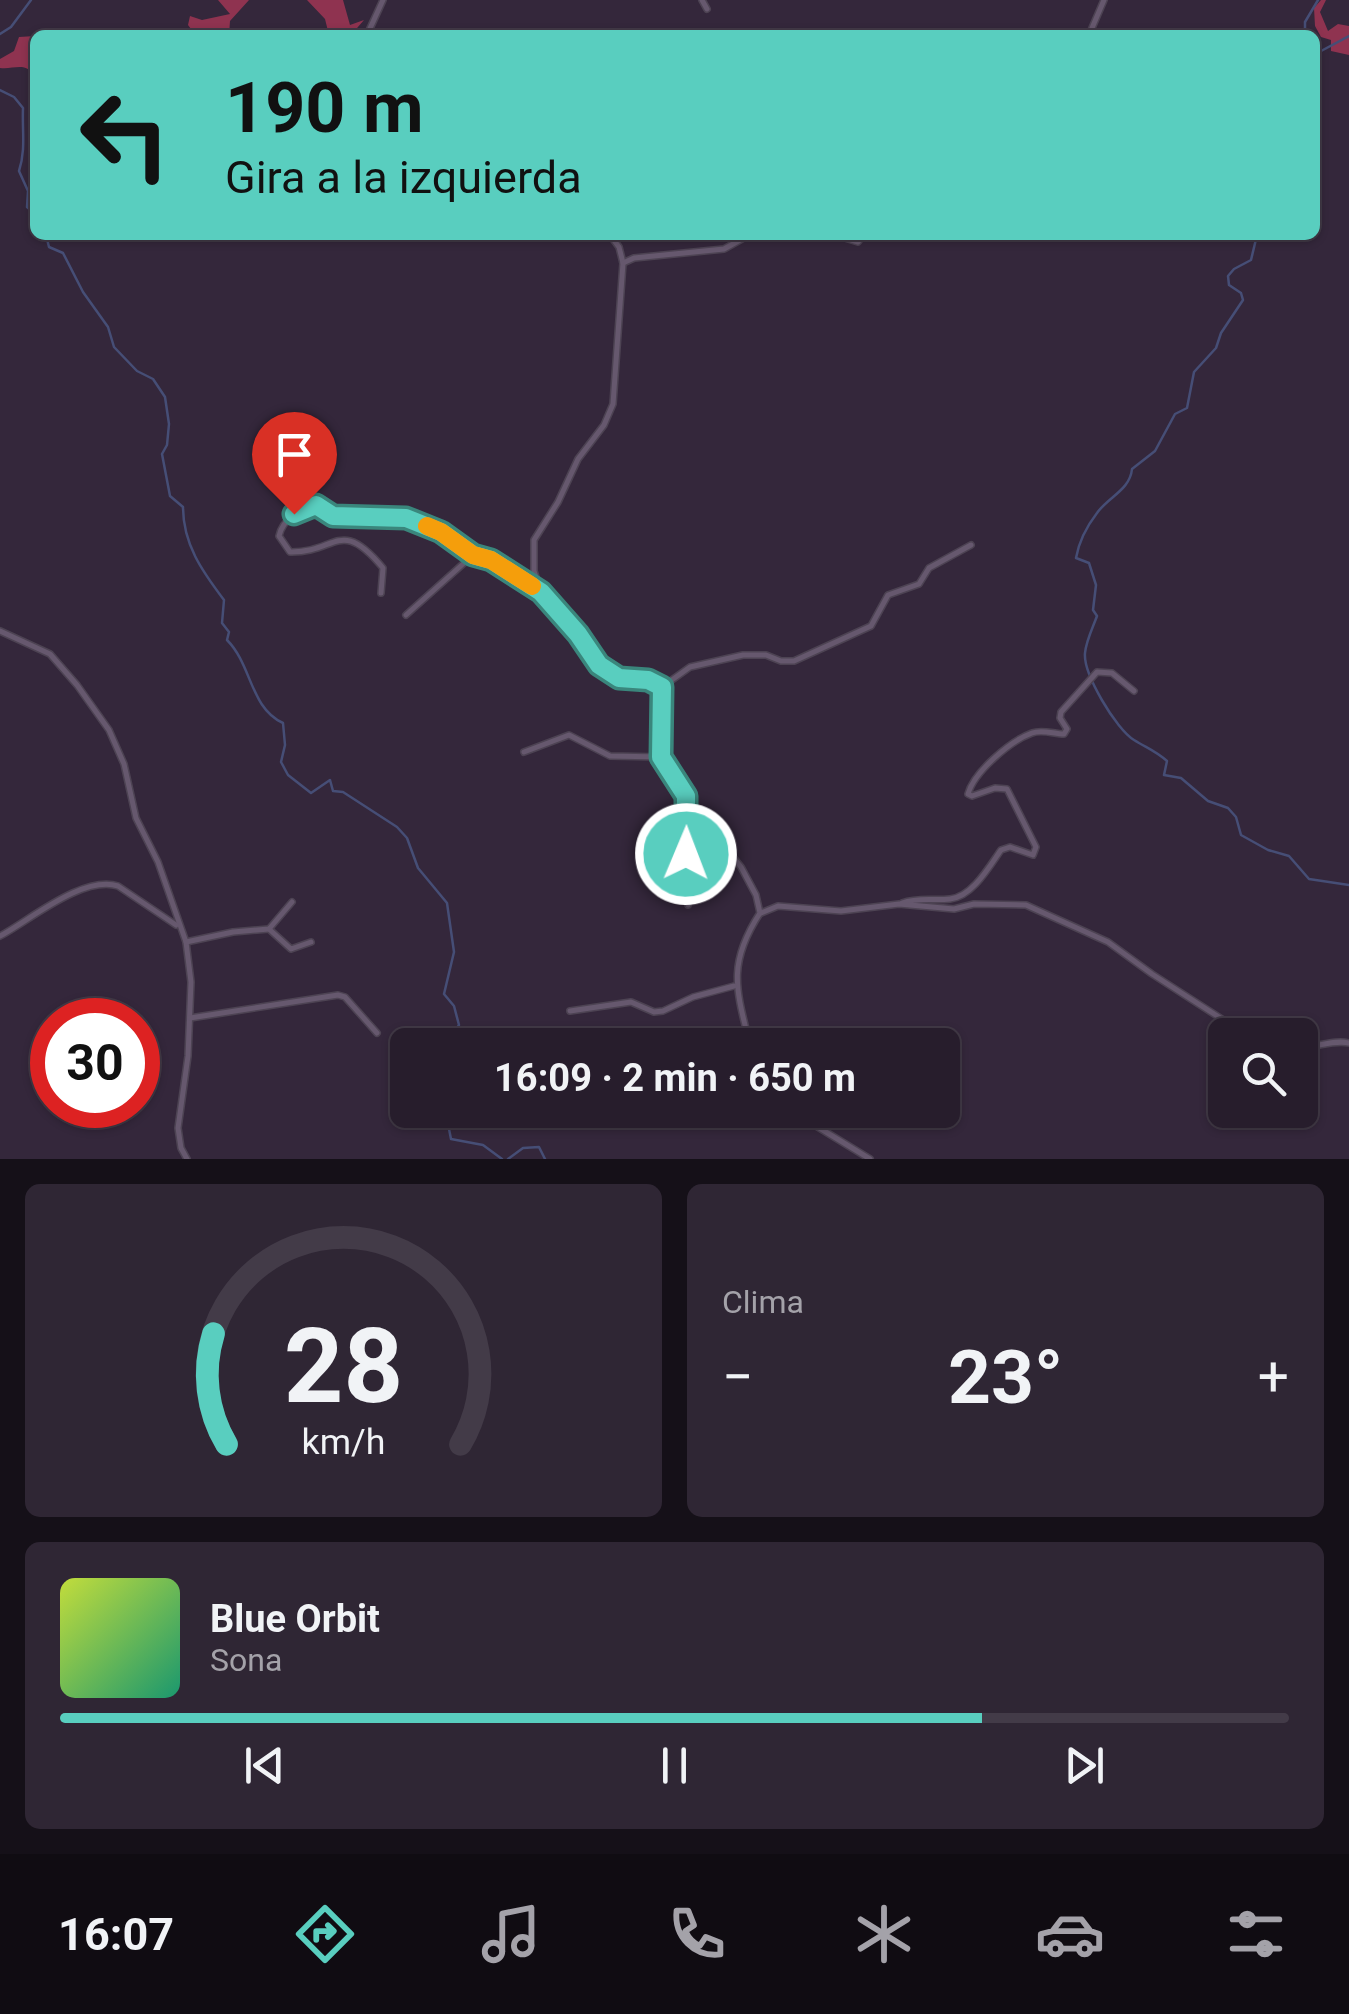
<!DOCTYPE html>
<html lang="es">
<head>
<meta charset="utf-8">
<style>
  body { margin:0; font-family:Roboto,sans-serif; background:#2f2634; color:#f1f3f6; height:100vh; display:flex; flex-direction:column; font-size:38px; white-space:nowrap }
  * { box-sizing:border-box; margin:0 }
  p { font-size:32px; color:#a4a2a9 }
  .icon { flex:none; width:55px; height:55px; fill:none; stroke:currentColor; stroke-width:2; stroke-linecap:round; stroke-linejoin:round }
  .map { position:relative; height:1159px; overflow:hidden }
  .drawer { display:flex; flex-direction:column; gap:25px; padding:25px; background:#151018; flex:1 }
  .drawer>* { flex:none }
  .hud { position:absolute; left:30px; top:30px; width:1290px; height:210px; border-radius:15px; box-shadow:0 2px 8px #0004,0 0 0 2px #433b48; background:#59cebf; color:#111; overflow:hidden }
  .controls { position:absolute; left:1208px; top:1018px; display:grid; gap:20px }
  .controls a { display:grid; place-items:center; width:110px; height:110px; border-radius:15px; background:#271d2c; box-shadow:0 2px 8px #0004,0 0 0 2px #433b48; font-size:50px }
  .speed { position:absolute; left:30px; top:998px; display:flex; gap:20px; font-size:50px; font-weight:700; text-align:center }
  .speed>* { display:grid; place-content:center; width:130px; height:130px; border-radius:50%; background:#271d2c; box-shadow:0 2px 8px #0004,0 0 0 2px #433b48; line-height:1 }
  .speed .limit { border:15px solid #d22; background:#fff; color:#111 }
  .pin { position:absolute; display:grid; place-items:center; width:85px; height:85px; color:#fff; margin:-102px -42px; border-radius:50% 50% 50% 0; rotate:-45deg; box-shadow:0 0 10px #0007 }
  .pin .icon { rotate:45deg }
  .me { position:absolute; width:110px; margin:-55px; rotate:1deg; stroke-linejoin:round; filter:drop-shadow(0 0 8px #0008) }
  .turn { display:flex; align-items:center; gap:35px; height:210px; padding:0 30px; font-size:45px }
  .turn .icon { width:130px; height:130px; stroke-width:2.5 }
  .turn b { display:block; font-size:70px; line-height:85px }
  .big { font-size:75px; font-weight:700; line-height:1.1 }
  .drawer .card { flex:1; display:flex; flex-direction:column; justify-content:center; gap:15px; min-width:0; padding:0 35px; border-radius:15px; background:#2f2634 }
  .drawer .dial { align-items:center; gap:0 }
  .dial svg { height:260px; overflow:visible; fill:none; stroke:#433b48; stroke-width:7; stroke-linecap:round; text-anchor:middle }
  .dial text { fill:#f1f3f6; stroke:none }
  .song { display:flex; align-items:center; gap:30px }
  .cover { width:120px; height:120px; border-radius:15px; background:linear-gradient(135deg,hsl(70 70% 55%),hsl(160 70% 35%)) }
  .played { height:10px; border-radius:5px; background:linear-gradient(90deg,#59cebf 75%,#433b48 75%) }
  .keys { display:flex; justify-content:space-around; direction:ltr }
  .heat { display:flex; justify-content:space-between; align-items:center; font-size:55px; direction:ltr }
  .drawer .tiles { flex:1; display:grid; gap:25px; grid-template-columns:1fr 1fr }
  .card:last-child { grid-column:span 2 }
  .trip { position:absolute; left:390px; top:1028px; width:570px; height:100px; border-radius:15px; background:#271d2c; box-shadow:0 2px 8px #0004,0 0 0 2px #433b48; font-weight:700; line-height:100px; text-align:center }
  .tab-bar { display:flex; height:160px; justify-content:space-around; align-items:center; background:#100c12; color:#a4a2a9 }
  .tab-bar .icon { width:70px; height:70px }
  .tab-bar .selected { color:#59cebf }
  .tab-bar b { font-size:45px; color:#f1f3f6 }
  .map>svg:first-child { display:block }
</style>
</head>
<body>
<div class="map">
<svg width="1349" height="1159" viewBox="0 0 1349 1159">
  <rect width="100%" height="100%" fill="#34273b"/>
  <g fill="#8f3350">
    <path d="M218,0H249L230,21L229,35L191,29L188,25L190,16L202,20L230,14Z"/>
    <path d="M307,0H343L350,25L364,20L351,35L328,31L325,19Z"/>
    <path d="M1321,0H1326L1320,12L1328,31L1338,24L1349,26V55L1331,51V40L1321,37L1315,26L1314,8Z"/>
    <path d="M35,36V79C28,60 14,70 0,68V59L14,51L19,37Z"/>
  </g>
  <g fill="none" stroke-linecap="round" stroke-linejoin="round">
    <g stroke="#464e76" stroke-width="2.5">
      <path d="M0,34L11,27L31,0"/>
      <path d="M1305,35V22L1318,0"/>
      <path d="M1315,47L1321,51L1315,64"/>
      <path d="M1321,51L1349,36"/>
      <path d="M0,90L14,97L23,108C22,132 26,149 19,171L28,191L27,207L35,214"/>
      <path d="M46,235L49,247L63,253L83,292L108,327L114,347L137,371L153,379L165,397L169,424L167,445L162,454L170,496L183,507C183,544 202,571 224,600L222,623L229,632L227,640C252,665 250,708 283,723L285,745L281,762L288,775L311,793L330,780L333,791L343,792L397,827L407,838L418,868L447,903L454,952L444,994L454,1006L459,1025L455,1031L445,1030L441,1045"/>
      <path d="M1257,235L1251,260L1234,269L1228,276L1229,285L1241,293L1243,300L1221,333L1216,348L1194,372L1187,408L1175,414L1155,451L1132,469C1130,490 1108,497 1097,513C1087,526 1079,541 1076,558L1089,563L1096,585L1093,610L1097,616C1093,627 1086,641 1085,653C1083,674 1116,729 1134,740C1147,748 1156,751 1167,761L1164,775L1181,778L1208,801L1228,808L1236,817L1241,835L1268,850L1289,856L1309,879L1349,885"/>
      <path d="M455,1110L448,1124L451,1139L483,1145L502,1159"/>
      <path d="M508,1159L523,1148L539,1147L545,1159"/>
    </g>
    <g stroke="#4d4353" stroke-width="8">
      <g id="street">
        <path d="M702,0L707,9"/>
        <path d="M367,35L383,0"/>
        <path d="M1025,35L1034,32L1056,35"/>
        <path d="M1089,35L1104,0"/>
        <path d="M610,235L619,247L623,263L613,404L604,425L578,459L558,502L534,540V571L541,592L578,633L599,665L619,678L647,680L662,687L661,757L686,797L741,867L756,895L760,913C727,964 736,989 750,1045"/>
        <path d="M835,235L858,242L863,235"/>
        <path d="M623,263L634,258L724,249L749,235"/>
        <path d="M381,593L383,568C340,516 337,553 290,552L279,536C283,518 300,510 316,505L333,515L345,517L407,519L441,531L473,555"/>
        <path d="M406,615L473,555L491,560L540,592"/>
        <path d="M0,631L50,654L77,685L109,730L124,764L136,818L158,862L186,942L191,982L188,1056L178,1128L181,1148L187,1159"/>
        <path d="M662,687L690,667L743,655H766L781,661H794L871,626L888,595L919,584L929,568L971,545"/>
        <path d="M524,752L569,735L610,756L661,757"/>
        <path d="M686,800C688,835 683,870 688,905"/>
        <path d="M902,903C919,897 933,901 950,899C972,897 989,867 1001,850L1010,847L1033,855L1036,847L1007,789L995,788L972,796L968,794C974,772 1010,741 1032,733C1042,729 1054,734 1064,734L1067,729L1060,718L1061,712L1097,672L1112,673L1134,691"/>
        <path d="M761,913L778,906L841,911L899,904L954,909L974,904L1026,905L1108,942L1152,974L1225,1021L1255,1035"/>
        <path d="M269,929L291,949L311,942"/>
        <path d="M0,936C30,920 83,875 118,886L176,925"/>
        <path d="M186,942L233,932L269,929L292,902"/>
        <path d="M570,1011L631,1002L654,1012L663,1011L693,997L734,986"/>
        <path d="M190,1018L338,995L345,997L377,1033"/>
        <path d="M1300,1047C1316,1048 1334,1039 1349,1043"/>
        <path d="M790,1110L870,1159"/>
      </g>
    </g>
    <use href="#street" stroke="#66586e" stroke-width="5"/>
  </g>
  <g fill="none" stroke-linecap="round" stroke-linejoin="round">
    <g stroke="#3a867c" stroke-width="25">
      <path id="route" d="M294,514L316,505L333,516L406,518L441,532L473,555L491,560L541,592L578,634L599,665L619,678L648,680L662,687L661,757L686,796V854"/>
    </g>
    <use href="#route" stroke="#59cebf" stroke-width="18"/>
    <path stroke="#f59e0b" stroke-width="18" d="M427,526L441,532L473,555L491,560L532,586"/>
  </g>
</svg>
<div class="controls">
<a><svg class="icon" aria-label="search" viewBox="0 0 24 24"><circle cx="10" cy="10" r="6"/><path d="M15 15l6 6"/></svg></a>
</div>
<div class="speed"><div class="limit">30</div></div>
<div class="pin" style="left:294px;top:514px;background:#d93025"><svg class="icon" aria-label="arrive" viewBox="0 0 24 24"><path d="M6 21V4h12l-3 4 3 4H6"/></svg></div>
<svg class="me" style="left:686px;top:854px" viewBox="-20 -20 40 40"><circle r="17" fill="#59cebf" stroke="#fff" stroke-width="3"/><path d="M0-11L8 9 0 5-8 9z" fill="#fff"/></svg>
<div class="trip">16:09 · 2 min · 650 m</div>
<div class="hud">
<div class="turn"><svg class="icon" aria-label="left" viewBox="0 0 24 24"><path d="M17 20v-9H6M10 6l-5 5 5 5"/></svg><div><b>190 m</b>Gira a la izquierda</div></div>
</div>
</div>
<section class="drawer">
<div class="tiles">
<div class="card dial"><svg viewBox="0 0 100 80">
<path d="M14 69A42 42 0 1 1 86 69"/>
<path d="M14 69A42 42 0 0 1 10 35" stroke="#59cebf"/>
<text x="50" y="56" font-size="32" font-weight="700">28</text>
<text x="50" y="72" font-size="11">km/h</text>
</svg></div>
<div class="card"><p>Clima</p>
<div class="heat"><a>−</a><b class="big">23°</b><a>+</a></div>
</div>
<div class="card">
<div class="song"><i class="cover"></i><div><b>Blue Orbit</b><p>Sona</p></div></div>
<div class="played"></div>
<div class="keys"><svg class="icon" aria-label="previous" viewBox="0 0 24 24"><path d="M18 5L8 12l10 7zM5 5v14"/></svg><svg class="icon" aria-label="pause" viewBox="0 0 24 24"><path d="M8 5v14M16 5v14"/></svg><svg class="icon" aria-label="next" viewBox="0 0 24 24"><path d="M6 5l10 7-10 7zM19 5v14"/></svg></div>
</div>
</div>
</section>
<nav class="tab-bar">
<b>16:07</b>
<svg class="icon selected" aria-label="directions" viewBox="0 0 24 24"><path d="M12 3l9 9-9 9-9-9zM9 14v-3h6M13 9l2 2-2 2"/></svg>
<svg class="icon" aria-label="music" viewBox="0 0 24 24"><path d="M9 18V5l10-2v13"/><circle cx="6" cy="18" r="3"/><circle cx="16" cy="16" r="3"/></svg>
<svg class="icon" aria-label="phone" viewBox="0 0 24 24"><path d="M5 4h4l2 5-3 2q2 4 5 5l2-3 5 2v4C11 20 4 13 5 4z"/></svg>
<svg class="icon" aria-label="climate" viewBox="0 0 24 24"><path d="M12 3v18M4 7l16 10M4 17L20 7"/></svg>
<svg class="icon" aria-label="car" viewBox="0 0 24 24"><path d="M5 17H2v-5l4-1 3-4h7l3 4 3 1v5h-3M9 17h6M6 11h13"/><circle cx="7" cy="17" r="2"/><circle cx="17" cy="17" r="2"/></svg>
<svg class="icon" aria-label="filters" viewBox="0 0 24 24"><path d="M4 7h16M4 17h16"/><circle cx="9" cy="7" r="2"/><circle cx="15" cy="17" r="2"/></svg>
</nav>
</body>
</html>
